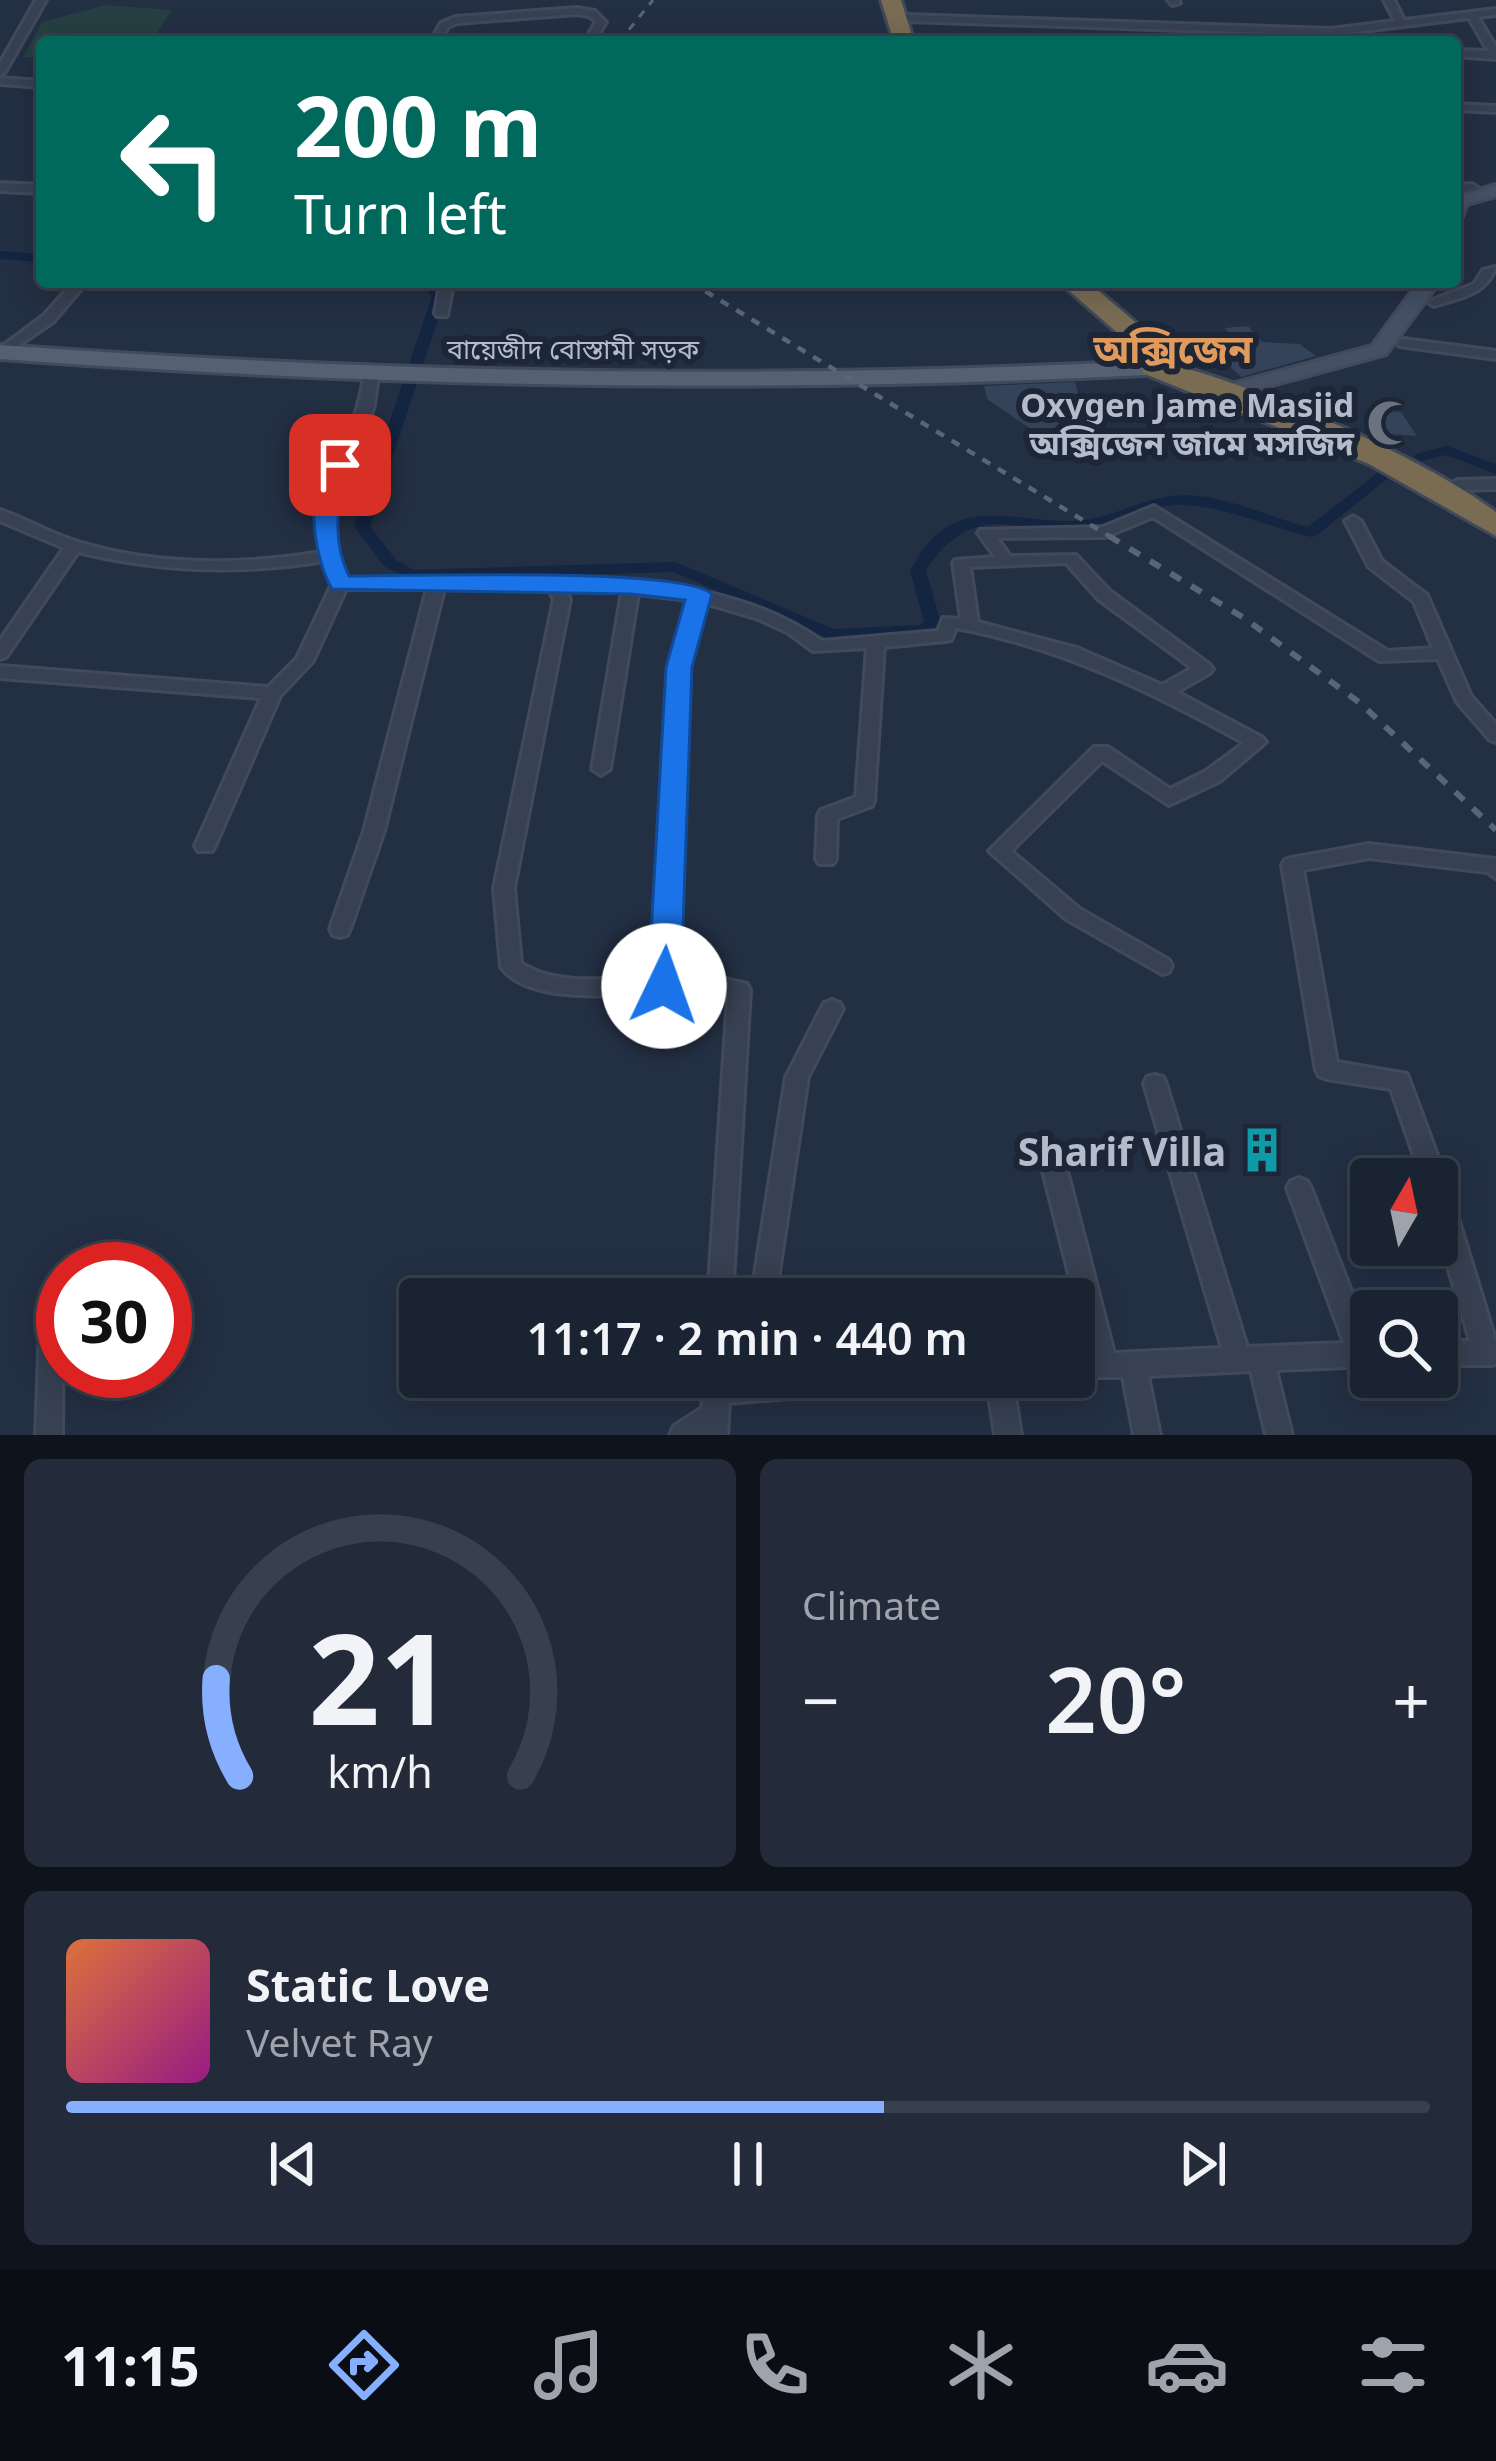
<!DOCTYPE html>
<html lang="en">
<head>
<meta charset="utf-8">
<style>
  body { margin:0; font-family:"Noto Sans","Noto Sans Bengali",sans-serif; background:#232b3a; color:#f1f3f6; height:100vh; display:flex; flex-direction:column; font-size:45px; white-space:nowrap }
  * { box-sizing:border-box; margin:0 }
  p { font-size:39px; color:#9fa4ac }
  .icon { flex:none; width:66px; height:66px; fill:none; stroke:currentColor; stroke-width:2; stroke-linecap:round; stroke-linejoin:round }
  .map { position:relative; height:1435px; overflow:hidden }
  .sheet { display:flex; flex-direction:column; gap:24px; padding:24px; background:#0e131c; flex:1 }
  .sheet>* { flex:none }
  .guide { position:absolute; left:36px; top:36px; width:1425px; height:252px; border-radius:12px; box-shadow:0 6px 30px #0003,0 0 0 3px #38404d; background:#00695c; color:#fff; overflow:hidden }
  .needle { width:78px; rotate:9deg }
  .buttons { position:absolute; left:1350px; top:1158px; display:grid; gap:24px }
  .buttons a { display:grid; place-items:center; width:108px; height:108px; border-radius:12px; background:#1a2332; box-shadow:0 6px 30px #0003,0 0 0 3px #38404d; font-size:60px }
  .speed { position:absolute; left:36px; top:1242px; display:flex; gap:24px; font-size:60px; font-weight:700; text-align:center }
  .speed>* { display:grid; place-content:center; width:156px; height:156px; border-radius:50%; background:#1a2332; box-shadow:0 6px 30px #0003,0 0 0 3px #38404d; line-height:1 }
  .speed .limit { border:18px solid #d22; background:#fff; color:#111 }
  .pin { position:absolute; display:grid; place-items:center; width:102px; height:102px; color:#fff; margin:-51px; border-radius:24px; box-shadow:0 6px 18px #0006 }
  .me { position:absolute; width:132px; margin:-66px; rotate:3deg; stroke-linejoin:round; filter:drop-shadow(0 0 9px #0008) }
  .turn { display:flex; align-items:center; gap:42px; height:252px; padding:0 60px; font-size:54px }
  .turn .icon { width:156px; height:156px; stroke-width:2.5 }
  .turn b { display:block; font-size:84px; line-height:102px }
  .big { font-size:90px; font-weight:600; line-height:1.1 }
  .sheet .tile { flex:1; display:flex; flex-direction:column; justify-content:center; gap:18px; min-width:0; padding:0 42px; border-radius:18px; background:#232b3a }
  .sheet .dial { align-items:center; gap:0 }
  .dial svg { height:312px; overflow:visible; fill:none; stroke:#38404d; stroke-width:7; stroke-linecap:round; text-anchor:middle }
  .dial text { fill:#f1f3f6; stroke:none }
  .song { display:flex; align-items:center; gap:36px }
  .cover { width:144px; height:144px; border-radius:18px; background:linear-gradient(135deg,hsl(20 70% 55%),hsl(310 70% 35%)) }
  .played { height:12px; border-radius:6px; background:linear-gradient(90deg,#86b0ff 60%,#38404d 60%) }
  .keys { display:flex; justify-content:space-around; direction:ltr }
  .heat { display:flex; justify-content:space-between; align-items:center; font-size:66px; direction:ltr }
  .sheet .tiles { flex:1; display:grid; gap:24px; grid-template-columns:1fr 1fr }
  .tile:last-child { grid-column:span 2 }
  .trip { position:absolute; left:399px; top:1278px; width:696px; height:120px; border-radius:12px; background:#1a2332; box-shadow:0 6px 30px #0003,0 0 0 3px #38404d; font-weight:600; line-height:120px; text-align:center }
  .menu { display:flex; height:192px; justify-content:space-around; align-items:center; background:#0a0e14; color:#9fa4ac }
  .menu .icon { width:84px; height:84px }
  .menu .active { color:#86b0ff }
  .menu b { font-size:54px; color:#f1f3f6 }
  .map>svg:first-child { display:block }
</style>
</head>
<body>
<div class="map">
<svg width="1496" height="1435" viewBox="0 0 1496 1435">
  <rect width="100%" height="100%" fill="#232f43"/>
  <path fill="#253f43" d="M106,5L172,10L151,42H42V58L23,57L42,22Z"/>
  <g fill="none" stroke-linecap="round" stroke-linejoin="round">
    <g fill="#142542" fill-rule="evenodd">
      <path d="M0,251L42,254V262L0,259Z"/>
      <path d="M418,282H432L446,295L370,526L396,560L414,570L675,562L834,629L919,625L924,622L910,570C917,560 923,548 931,540C970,499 1025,523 1074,521C1109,520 1138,500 1172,496C1217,491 1265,516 1308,527L1380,471H1390L1393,474L1317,535L1311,537C1269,527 1227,507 1184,505C1152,503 1125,525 1094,529C1020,539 978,493 926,570L941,624L923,635L832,640L673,572L411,580L384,566L354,526L432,296Z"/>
      <path d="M1447,446L1496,464V474L1446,455L1421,461L1414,457L1416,454Z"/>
    </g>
  </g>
  <g fill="#344359">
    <path d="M1248,326L1262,342L1300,344L1316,356L1241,377L1211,349L1240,348L1225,328Z"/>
    <path d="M1075,382L1088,430L1038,434L987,399L984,386Z"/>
    <path d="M1367,410L1401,412L1417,436L1375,433Z"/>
  </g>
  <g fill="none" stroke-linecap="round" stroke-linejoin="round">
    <g stroke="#414a5b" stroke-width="6">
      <g id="street">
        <path d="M36,0H46L5,72L0,75V63Z"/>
        <path d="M1168,0H1178L1180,3L1172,5Z"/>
        <path d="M1384,0H1394L1404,20L1496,9V15L1478,17L1496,47V59L1455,56V50L1488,51L1469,18L1331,35L907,21L902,18L907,15L1331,29L1395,21Z"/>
        <path d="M577,8L595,11L606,22L594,42H584L596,22L589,16L577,14L457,23L448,27L440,42H430L441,23L455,17Z"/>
        <path d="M469,38L547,39L552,42H465Z"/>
        <path d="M0,78L42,81V87L0,84Z"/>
        <path d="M1455,104L1496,106V112L1455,110Z"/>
        <path d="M0,183L42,185V193L0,191Z"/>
        <path d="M1472,184L1478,188L1476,190L1455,193V185Z"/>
        <path d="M1496,267C1485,295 1463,297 1434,306L1427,302L1474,284L1483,270Z"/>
        <path d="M74,282H87L53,322L0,358V348L43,316Z"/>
        <path d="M433,282H446L452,290L447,316H437L435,313L439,290Z"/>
        <path d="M1404,339L1496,351V359L1399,346V340Z"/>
        <path d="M371,373L378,377L374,405L366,430L337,498L333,523L336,551L346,579C405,579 464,580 522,580C626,580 734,579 822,641L938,631L943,618L961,619L953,563L955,560L995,557L978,533L980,530L1103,527L1154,506L1388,651L1433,648L1414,602L1369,567L1345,521L1353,516L1361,521L1382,561L1427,595L1471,696L1496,724V742L1490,740L1457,702L1438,659L1379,661L1153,517L1105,537L997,538L1010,556L1076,555L1110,591L1210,665L1213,669L1210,673L1177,692L1263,738L1266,742L1220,781L1169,805L1102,761L1011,851L1080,909L1169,960L1172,966L1169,972L1162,974L1066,919L989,851L1094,747H1108L1170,789L1206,771L1244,743C1152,692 1060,647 956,628L951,640L945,641L884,647L874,801L872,806L837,819L836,859L833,864H819L816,859L818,815L821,810L856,797L867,648L813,651L787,632L756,618L705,603L688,667L675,976L716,977L747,984L750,990L732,1299H708L728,996C671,985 537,1016 501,967L494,888L554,599L549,590L444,589L384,831L350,929L347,935L340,937L333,935L330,929L364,831L427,589H346L313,661L280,696L215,846L212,851H198L195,846L261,698L0,678V666L268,687L297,658L332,584L324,561C240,575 160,572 78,552L6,657L0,659V640L64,548L0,521V510C27,519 51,534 78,542C156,566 241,565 321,552C312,482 355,444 364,377ZM1066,563L1098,599L1192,668L1162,685L1077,648L978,622L970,567ZM566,590L622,592L592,769L601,775L610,769L638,594L689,600L670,667L654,977C612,978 557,987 521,963L514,888L570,599Z"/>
        <path d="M1496,479V489L1457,490L1449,485L1457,480Z"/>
        <path d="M1369,844L1496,859V878L1487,872L1369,858L1303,870L1337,1062L1407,1074L1446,1179L1496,1342V1364L1492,1365H1437V1341H1470L1437,1229V1179H1422L1391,1089L1327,1079L1319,1076L1316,1070L1282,865L1285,860L1292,858Z"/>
        <path d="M832,1000L840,1003L843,1009L808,1077L775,1299H751L786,1077L824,1003Z"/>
        <path d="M1155,1075L1163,1077L1166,1084L1247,1347L1344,1343L1287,1188L1291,1181L1299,1178L1307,1181L1311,1188L1371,1342V1366L1276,1370L1292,1435H1266L1251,1371L1148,1376L1160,1435H1134L1123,1377H1068H1074V1355L1089,1354L1041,1163L1045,1156L1053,1153L1061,1156L1065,1163L1114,1353L1222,1348L1144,1084L1147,1077Z"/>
        <path d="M53,1290L63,1297L62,1435H36L41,1302L44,1294Z"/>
        <path d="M704,1377L730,1378L904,1377L900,1386L891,1389L729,1403L727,1435H670L674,1426L702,1408Z"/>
        <path d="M986,1377H1012L1021,1435H995Z"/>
      </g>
    </g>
    <g stroke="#414a5b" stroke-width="6">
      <g id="secondary">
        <path d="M1496,185V196L1467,204L1461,219L1455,220V197Z"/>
        <path d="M1419,282H1439L1386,354L1232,396L1221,390L1225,386L1372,346Z"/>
      </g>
    </g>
    <g stroke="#414a5b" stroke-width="6">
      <path id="primary" d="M0,345C382,373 763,380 1146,361L1158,368L1146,375C763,394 382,387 0,359Z"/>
    </g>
    <g stroke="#3f4959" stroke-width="6">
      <g id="highway">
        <path d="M881,0H901L914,42H894Z"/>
        <path d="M1059,282H1088L1167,349L1163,355H1143Z"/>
        <path d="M1155,360C1254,384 1414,452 1496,512V536L1369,464L1145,374L1141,368Z"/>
      </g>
    </g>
    <use href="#street" fill="#374152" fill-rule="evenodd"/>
    <use href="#secondary" fill="#455065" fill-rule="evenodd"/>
    <use href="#primary" fill="#556072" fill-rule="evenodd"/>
    <use href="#highway" fill="#796c53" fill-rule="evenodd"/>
    <path stroke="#596579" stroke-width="3" stroke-dasharray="8 8" stroke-linecap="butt" d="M619,42L653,0"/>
    <path stroke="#596579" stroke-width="4.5" stroke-dasharray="9 9" stroke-linecap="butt" d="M690,282L1114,539"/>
    <path stroke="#596579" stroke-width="6" stroke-dasharray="12 12" stroke-linecap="butt" d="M1109,536L1244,618L1360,703L1496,830"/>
  </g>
  <path fill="#1a73e8" stroke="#114b97" stroke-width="3" d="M340,458L352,465C337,503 331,538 349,576C405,576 684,567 712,594L692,667L681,986L676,995H653L648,986L666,667L685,600L631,594L332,589C314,560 299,473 340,458Z"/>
  <defs>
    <g id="mosque-bare" transform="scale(3.6)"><path d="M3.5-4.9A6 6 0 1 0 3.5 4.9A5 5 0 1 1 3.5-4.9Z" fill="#6b7280" stroke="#1c2637" stroke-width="2.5" paint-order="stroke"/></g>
    <g id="building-bare" transform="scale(3.6)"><path d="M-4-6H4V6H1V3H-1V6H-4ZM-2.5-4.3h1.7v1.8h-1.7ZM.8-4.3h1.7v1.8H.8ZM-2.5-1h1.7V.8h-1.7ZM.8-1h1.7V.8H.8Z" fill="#0f9aa8" stroke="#1c2637" stroke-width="2.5" paint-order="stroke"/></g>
  </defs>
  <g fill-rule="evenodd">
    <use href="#mosque-bare" x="1390" y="423"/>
    <use href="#building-bare" x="1262" y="1150"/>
  </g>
  <g text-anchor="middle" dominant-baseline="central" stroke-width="12" stroke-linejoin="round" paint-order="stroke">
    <g font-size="27" fill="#b4bccc" stroke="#1c2637">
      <text x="573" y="348">বায়েজীদ বোস্তামী সড়ক</text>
    </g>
    <g font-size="33" font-weight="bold" fill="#b4bccc" stroke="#1c2637" text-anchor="end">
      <text x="1354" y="404">Oxygen Jame Masjid<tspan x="1354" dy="38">অক্সিজেন জামে মসজিদ</tspan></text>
    </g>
    <g font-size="39" font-weight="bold" fill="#e09a5b" stroke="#1c2637">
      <text x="1173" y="347">অক্সিজেন</text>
    </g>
    <g font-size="39" font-weight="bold" fill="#b4bccc" stroke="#1c2637" text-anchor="end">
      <text x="1226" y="1150">Sharif Villa</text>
    </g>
  </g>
</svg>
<div class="buttons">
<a><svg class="needle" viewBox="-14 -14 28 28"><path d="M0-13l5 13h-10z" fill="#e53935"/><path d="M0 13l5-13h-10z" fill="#9fa4ac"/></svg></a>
<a><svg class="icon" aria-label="search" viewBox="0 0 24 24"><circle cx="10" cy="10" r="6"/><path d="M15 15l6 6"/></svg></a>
</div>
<div class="speed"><div class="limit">30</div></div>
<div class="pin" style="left:340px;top:465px;background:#d93025"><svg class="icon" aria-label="arrive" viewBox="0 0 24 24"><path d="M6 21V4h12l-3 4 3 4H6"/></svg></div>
<svg class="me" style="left:664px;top:986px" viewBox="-20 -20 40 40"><circle r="19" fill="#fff"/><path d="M0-13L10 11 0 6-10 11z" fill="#1a73e8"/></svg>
<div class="trip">11:17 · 2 min · 440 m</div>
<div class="guide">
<div class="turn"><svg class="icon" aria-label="left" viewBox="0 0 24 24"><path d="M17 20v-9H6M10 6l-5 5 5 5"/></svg><div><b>200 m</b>Turn left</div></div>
</div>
</div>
<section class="sheet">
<div class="tiles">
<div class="tile dial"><svg viewBox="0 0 100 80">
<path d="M14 69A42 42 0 1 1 86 69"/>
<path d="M14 69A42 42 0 0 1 8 44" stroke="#86b0ff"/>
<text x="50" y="56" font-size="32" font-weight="700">21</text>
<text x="50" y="72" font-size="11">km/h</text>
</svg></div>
<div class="tile"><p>Climate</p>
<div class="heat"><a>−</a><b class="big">20°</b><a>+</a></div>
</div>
<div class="tile">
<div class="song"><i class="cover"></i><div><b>Static Love</b><p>Velvet Ray</p></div></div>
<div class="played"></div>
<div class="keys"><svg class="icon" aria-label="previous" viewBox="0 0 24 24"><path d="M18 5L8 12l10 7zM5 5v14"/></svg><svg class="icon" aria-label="pause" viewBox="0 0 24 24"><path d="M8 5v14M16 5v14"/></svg><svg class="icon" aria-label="next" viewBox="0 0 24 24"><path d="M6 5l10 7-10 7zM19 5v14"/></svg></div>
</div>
</div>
</section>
<nav class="menu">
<b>11:15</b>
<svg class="icon active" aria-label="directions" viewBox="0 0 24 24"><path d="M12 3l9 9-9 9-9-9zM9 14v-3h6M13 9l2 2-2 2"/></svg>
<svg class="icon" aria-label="music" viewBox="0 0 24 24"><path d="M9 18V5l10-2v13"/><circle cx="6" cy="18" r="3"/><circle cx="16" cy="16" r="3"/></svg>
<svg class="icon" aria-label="phone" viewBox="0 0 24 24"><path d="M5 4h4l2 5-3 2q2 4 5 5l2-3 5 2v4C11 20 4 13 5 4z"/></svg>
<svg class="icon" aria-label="climate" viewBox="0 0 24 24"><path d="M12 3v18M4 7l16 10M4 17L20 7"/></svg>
<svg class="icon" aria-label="car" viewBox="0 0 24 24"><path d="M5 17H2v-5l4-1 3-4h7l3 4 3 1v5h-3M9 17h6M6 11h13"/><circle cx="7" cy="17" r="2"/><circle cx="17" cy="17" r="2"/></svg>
<svg class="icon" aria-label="filters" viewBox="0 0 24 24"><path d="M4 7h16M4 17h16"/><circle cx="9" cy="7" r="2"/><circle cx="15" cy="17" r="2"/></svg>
</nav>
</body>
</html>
